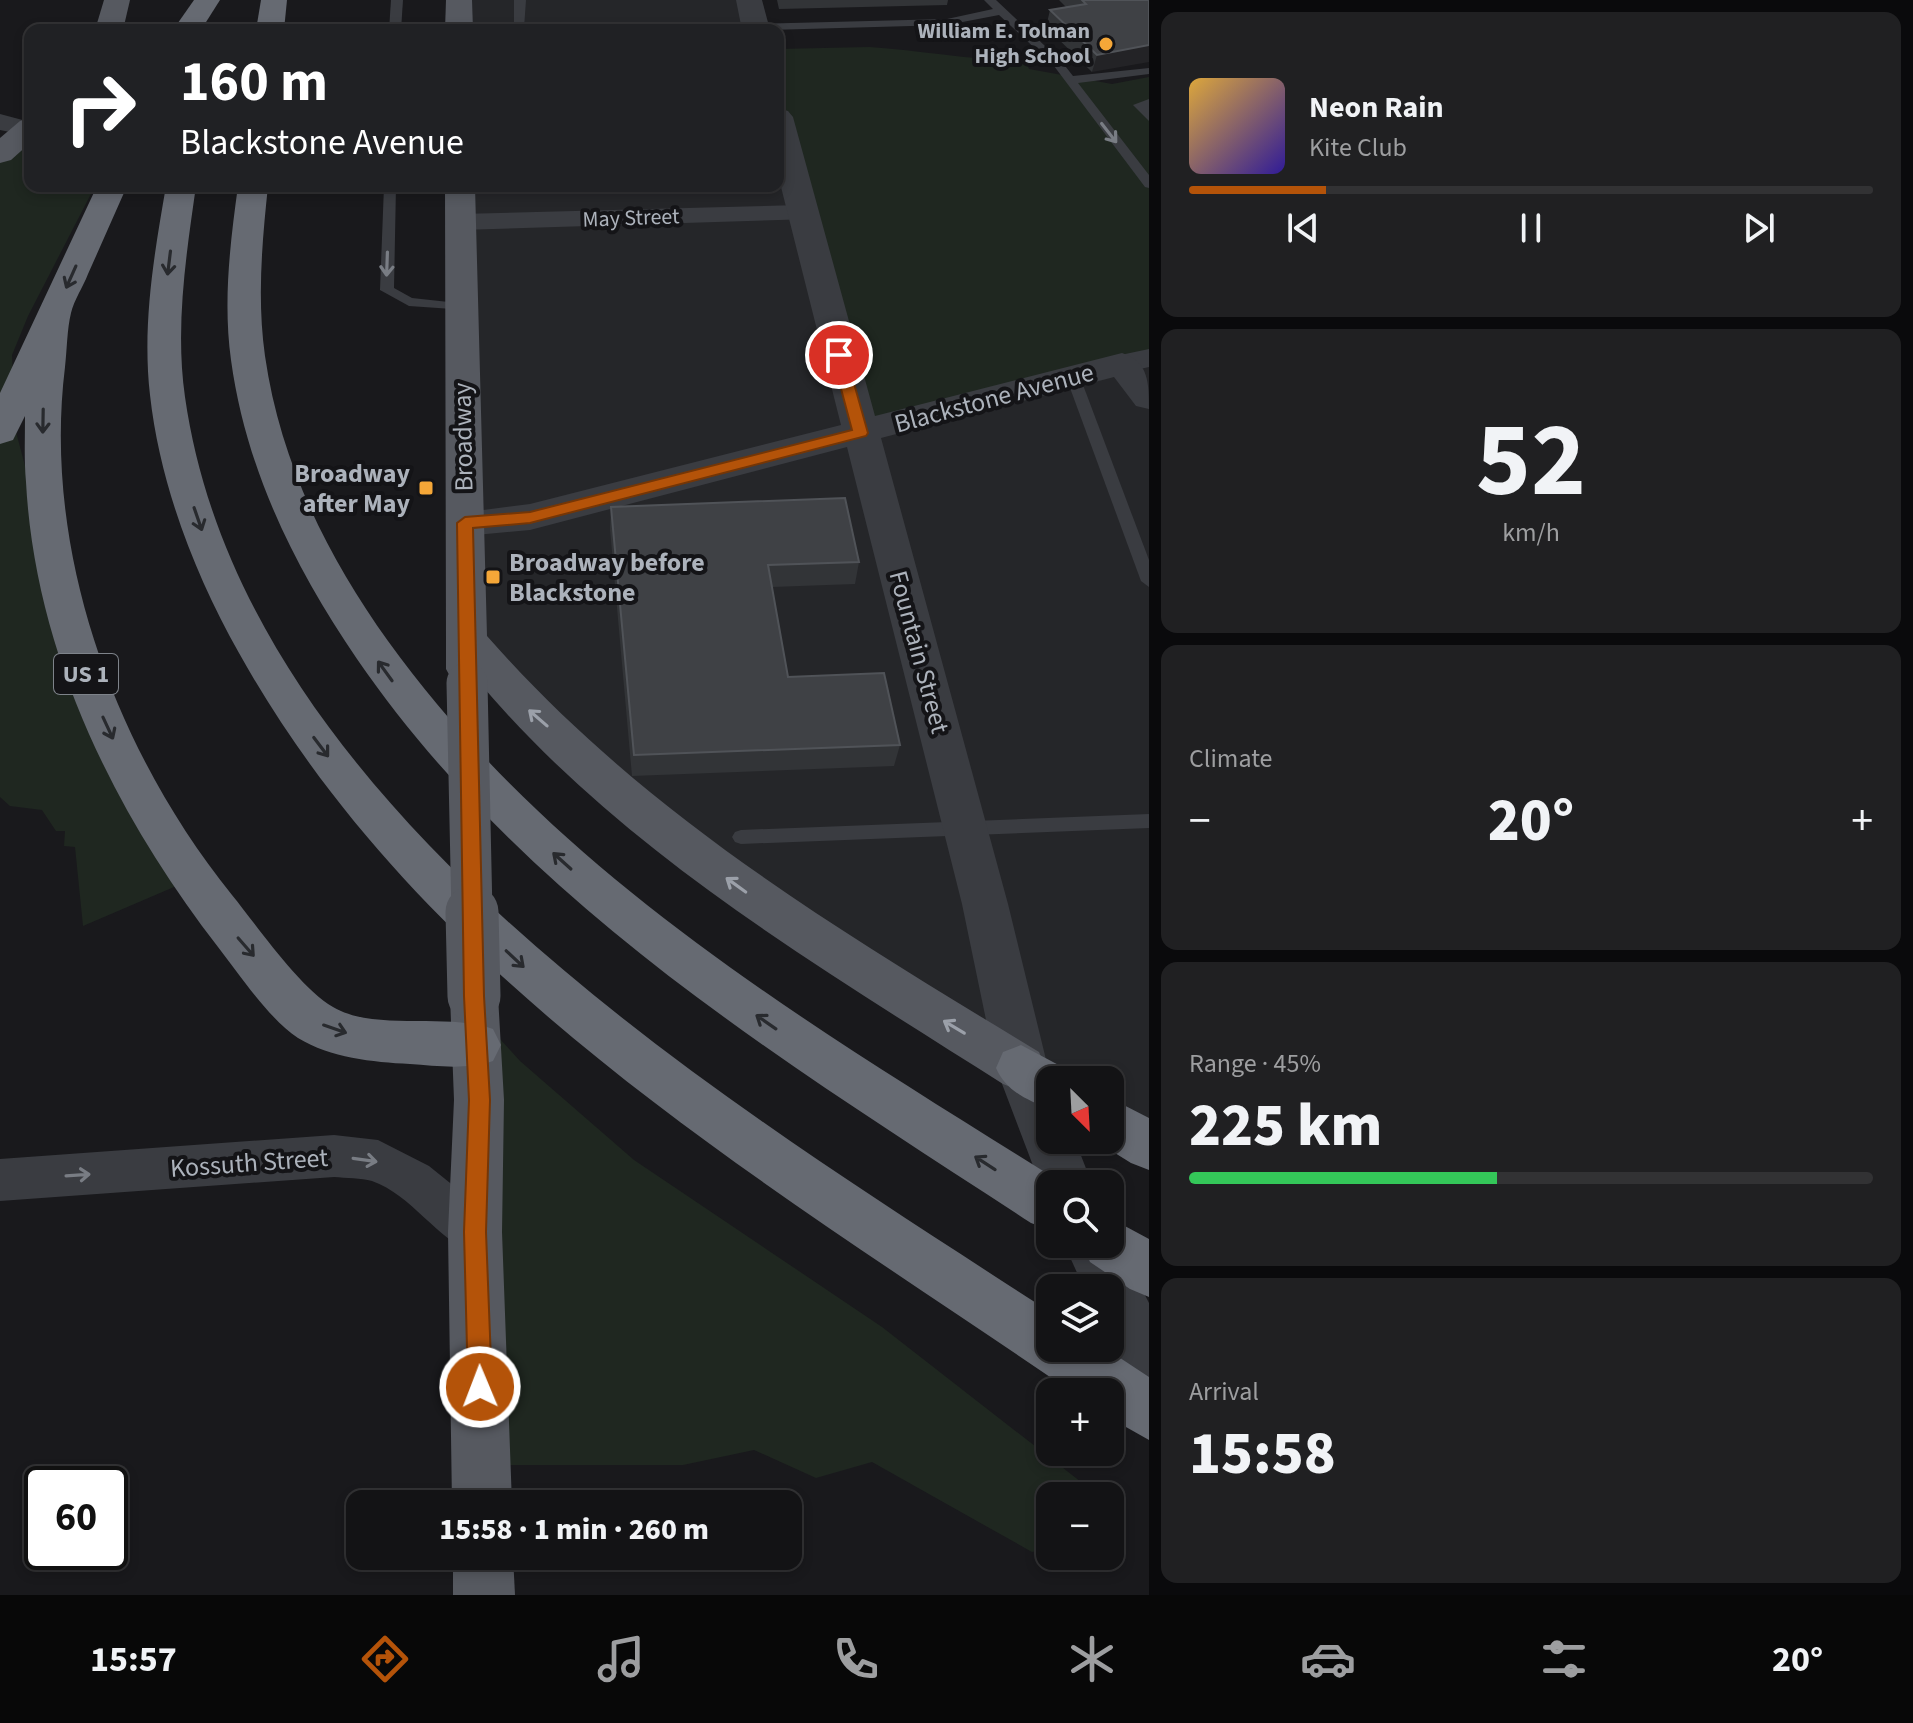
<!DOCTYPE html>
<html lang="en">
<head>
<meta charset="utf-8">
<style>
  body { margin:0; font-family:"Source Sans 3",sans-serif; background:#202022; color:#f1f3f6; height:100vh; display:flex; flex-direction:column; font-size:30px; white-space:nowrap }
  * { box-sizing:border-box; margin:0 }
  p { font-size:26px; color:#9d9ea0 }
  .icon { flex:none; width:44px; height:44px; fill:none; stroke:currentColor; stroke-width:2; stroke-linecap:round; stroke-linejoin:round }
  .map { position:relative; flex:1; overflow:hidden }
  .side { display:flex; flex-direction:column; gap:12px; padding:12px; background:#0a0a0c; width:764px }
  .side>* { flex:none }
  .hud { position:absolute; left:24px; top:24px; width:760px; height:168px; border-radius:16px; box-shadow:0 4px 12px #0003,0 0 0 2px #323234; background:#202124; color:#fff; overflow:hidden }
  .needle { width:52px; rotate:156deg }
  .controls { position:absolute; left:1036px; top:1066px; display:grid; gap:16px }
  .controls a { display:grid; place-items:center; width:88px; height:88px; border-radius:16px; background:#131315; box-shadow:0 4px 12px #0003,0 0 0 2px #323234; font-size:40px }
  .speed { position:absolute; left:24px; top:1466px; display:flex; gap:16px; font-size:40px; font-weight:700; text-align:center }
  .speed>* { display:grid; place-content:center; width:104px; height:104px; border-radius:50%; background:#131315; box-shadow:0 4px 12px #0003,0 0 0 2px #323234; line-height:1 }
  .speed .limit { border:4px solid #111; border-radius:12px; background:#fff; color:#111 }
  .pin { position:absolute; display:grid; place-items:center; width:68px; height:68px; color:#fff; margin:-34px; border:4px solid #fff; border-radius:50%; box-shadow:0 2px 8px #0007 }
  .me { position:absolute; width:88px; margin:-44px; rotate:359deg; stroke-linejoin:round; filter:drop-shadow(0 0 6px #0008) }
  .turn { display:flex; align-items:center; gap:28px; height:168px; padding:0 24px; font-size:36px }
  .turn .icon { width:104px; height:104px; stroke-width:2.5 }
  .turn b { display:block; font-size:56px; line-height:68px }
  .big { font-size:60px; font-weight:800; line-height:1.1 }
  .side .tile { flex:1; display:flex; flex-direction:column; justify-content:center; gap:12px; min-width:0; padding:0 28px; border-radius:16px; background:#202022 }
  .side .dial { align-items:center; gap:0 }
  .dial b { font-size:104px; line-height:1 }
  .song { display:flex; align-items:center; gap:24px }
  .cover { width:96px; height:96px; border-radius:12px; background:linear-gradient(135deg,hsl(40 70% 55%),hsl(250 70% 35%)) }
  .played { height:8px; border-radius:4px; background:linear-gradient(90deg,#b45309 20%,#323234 20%) }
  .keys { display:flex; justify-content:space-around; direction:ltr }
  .heat { display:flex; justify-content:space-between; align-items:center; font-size:44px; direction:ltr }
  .charge { height:12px; border-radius:6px; background:linear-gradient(90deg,#34c759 45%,#323234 0) }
  .trip { position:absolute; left:346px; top:1490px; width:456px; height:80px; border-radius:16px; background:#131315; box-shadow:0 4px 12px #0003,0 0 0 2px #323234; font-weight:800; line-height:80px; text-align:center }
  .dock { display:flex; height:128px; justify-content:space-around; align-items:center; background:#080808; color:#9d9ea0 }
  .dock .icon { width:56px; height:56px }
  .dock .selected { color:#b45309 }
  .dock b { font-size:36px; color:#f1f3f6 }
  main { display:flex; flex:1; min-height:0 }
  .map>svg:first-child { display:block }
</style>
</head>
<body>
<main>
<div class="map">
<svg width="1149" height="1595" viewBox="0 0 1149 1595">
  <rect width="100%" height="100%" fill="#19191c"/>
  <g fill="#252629">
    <path d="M452,0H749L757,30H453Z"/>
    <path d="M778,128L1149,351V1141L1110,1120V1080H1050L996,1053L467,659L452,186H778Z"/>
  </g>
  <g fill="#1f2720">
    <path d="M869,47C921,50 972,61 1025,60L1029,69L1112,84L1149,77V351L862,420L778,128V49Z"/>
    <path d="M30,118V186H95L28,316L12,355L15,428L67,625L195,878L83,926L75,847L64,846L65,831H56L42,810L10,806L0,797V142Z"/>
    <path d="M480,1017L520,1061L634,1160L882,1327L1099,1496H1050V1548L1032,1552L872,1462L816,1478L754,1450L683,1465H488Z"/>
  </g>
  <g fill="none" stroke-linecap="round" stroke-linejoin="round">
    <g fill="#3a3c41" fill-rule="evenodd">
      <path d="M391,0H403L401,30H389Z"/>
      <path d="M514,0H526L524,28L453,30L459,27L514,23Z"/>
      <path d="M984,0H996L1062,62L1073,76L1149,68V74L1078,83L1149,175V188L1145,187L1054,66L999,15L947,25L769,30H753L749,27L755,24L947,19L993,9Z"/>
      <path d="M1149,99V121L1133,105Z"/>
      <path d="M384,186H396L394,288L412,298L467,304V310L409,306L380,290Z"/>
      <path d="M1073,372L1080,377L1149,560V587L1141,581L1066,377Z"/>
      <path d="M1149,814V828L741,844L735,842L732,837L735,832L741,830Z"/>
    </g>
    <g fill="#3a3c41" fill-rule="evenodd">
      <path d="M0,114L30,122V136L0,130Z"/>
      <path d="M802,205L812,207L816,213L812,219L460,230L450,228L446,222L450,216L460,214Z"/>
      <path d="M1149,349V367L1122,373L1111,371L1107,364L1111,357Z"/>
      <path d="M334,1135L378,1140L429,1166L491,1216L498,1232L491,1248L475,1254C436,1239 412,1195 372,1181C361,1178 346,1178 334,1177L0,1201V1159Z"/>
    </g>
    <g fill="#3a3c41" fill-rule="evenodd">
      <path d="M736,0H762L770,30H742Z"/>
      <path d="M778,108L788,111L793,117L875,416L1122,353C1149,361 1149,384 1149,409L1136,406L1114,377L881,438L1008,904L1051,1080L1050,1140H1075L1092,1184H1050V1203L1040,1184L996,1068L962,904L847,447L530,530L465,536L452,532L446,523L452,514L530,504L841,425L778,175Z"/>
      <path d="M1110,1226L1149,1303V1390L1129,1382L1110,1342V1288H1084L1064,1244H1110Z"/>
    </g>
    <g fill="#565960" fill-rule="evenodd">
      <path d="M104,0H130L123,30H95Z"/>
      <path d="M446,0H472L473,30H445Z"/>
      <path d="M30,118V143L11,160L0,163V138L20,121Z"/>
      <path d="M445,186H475L487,636C643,814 838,930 1039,1052L1046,1068L1039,1084L1021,1091L1003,1084C819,967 620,850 478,681L467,684L452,680L446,669V639Z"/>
      <path d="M474,975L491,981L498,996L504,1100L502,1232L512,1504H452L448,1232L454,1100L450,996L457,981Z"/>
      <path d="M453,1556H513L515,1595H453Z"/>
    </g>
    <g fill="#666a72" fill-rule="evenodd">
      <path d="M194,0H220L201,30H173Z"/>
      <path d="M261,0H287L284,30H256Z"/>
      <path d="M97,186H127C114,215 101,245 88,274C83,287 74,300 71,313C67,329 67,350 65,367C42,553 116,751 232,895C258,927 299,987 333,1007C375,1032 447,1012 493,1029L501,1045L493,1061C467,1070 437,1066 410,1064C372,1062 331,1058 298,1038C269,1019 239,974 218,947C115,814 35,653 26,482C24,460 25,438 25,416L13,440L0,444V393Z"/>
      <path d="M166,186H196C186,256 175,327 185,397C244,812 729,1103 1050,1312V1348H1105L1149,1377V1440L1110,1418V1392H1072C769,1184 424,985 239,653C195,575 160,485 150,395C142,325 154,255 166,186Z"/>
      <path d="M238,186H268C262,243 257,299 265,356C280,461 327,556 388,641C560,880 819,1030 1064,1184H1050V1230L1031,1223C785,1062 527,906 357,659C295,568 246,470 231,360C223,302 230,244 238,186Z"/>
      <path d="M1021,1045L1068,1070L1072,1080H1050V1109C1027,1100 1006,1091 996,1068L1003,1052Z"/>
      <path d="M1110,1098L1149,1118V1170L1131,1163L1094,1140H1110Z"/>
      <path d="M1110,1218L1149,1239V1297L1130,1289L1090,1262L1082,1244H1110Z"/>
    </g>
    <path stroke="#565960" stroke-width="41" d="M467,683L472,914"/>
    <path stroke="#565960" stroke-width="53" d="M472,912L474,996"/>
  </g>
  <g fill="#323437">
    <path d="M777,0H948L947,5L779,9Z"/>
    <path d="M1059,0H1149L1092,72L1046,27L1050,10L1066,7Z"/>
    <path d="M611,507L859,562L855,584L772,587L788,677L900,745L894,766L632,776L610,529Z"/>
  </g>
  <path fill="#232326" d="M1149,45V62L1092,72L1097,55Z"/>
  <g fill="#3f4145" stroke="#505358" stroke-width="2">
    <path d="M1082,0H1149V45L1097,55L1050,10L1086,4Z"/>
    <path d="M845,498L859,562L768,565L788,677L884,673L900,745L634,755L611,507Z"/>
  </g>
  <defs><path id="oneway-shaft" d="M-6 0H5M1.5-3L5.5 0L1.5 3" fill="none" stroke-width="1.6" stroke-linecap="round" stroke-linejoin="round" transform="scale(2)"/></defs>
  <g stroke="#797d84">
    <use href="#oneway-shaft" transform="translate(1109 133) rotate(52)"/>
    <use href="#oneway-shaft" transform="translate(387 264) rotate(92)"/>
    <use href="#oneway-shaft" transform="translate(365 1160) rotate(8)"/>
    <use href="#oneway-shaft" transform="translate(78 1175) rotate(-4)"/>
  </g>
  <g stroke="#282a2e">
    <use href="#oneway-shaft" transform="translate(169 263) rotate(97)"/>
    <use href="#oneway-shaft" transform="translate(71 277) rotate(114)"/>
    <use href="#oneway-shaft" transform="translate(43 421) rotate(91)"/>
    <use href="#oneway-shaft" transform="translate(198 519) rotate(71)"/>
    <use href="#oneway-shaft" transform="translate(385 671) rotate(-126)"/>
    <use href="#oneway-shaft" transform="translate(108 728) rotate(65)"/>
    <use href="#oneway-shaft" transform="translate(321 747) rotate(53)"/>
    <use href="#oneway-shaft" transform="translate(562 861) rotate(-138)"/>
    <use href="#oneway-shaft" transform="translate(246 947) rotate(49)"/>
    <use href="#oneway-shaft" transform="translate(515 959) rotate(43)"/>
    <use href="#oneway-shaft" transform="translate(766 1022) rotate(-145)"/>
    <use href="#oneway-shaft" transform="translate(335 1029) rotate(19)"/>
    <use href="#oneway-shaft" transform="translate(985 1163) rotate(-147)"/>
  </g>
  <g stroke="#9ba0a9">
    <use href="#oneway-shaft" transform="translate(538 718) rotate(-139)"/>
    <use href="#oneway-shaft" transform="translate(736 885) rotate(-144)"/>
    <use href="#oneway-shaft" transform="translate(954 1027) rotate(-149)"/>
  </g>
  <path fill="#b45309" stroke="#753606" stroke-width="2" d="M839,351L846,355L868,433L866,436L530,523L473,528L484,996L490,1100L486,1232L492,1387L488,1395L480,1399L472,1395L468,1387L464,1232L469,1100L464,996L457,523L465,517L530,512L852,430L832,355Z"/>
  <g fill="#f5a738" stroke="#141417" stroke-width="3">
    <circle cx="1106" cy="44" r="8"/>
    <rect x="418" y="480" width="16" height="16" rx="4"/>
    <rect x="485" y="569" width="16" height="16" rx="4"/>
  </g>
  <g text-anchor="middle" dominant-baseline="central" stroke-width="8" stroke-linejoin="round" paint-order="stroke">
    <g font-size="22" font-weight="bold" fill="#acb2bb" stroke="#141417" text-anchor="end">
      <text x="1090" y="31">William E. Tolman<tspan x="1090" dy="25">High School</tspan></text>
    </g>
    <g font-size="22" fill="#acb2bb" stroke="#141417">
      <text transform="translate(631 218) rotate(-2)">May Street</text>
    </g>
    <rect fill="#141417" stroke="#7e838a" stroke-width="2" x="54" y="654" width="64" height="40" rx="6"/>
    <g font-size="24" font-weight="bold" fill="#acb2bb">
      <text x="86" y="674">US 1</text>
    </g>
    <g font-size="26" fill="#acb2bb" stroke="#141417">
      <text transform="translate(994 398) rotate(-15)">Blackstone Avenue</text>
      <text transform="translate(463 437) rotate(-91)">Broadway</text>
      <text transform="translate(919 652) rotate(75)">Fountain Street</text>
      <text transform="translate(249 1163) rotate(-4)">Kossuth Street</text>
    </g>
    <g font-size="26" font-weight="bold" fill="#acb2bb" stroke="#141417" text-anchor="end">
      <text x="410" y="473">Broadway<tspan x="410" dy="30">after May</tspan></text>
      <text x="509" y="562" text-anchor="start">Broadway before<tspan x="509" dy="30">Blackstone</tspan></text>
    </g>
  </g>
</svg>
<div class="controls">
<a><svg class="needle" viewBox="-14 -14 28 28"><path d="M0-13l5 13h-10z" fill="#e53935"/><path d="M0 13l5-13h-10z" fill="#9d9ea0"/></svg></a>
<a><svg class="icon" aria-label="search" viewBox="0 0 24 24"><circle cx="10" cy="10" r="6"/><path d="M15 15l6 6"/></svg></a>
<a><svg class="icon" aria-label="layers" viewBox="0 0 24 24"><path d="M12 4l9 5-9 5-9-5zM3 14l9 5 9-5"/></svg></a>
<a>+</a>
<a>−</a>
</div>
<div class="speed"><div class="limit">60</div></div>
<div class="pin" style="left:839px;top:355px;background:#d93025"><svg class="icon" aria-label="arrive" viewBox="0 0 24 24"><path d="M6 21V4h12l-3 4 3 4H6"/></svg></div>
<svg class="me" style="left:480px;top:1387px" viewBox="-20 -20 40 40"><circle r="17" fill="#b45309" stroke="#fff" stroke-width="3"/><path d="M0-11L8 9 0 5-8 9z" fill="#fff"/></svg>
<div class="trip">15:58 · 1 min · 260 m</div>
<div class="hud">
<div class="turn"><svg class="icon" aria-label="right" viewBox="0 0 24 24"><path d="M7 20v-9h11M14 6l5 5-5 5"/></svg><div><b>160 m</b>Blackstone Avenue</div></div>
</div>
</div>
<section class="side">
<div class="tile">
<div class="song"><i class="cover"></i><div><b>Neon Rain</b><p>Kite Club</p></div></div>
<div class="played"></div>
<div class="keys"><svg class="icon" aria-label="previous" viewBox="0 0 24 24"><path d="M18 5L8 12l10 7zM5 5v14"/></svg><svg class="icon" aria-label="pause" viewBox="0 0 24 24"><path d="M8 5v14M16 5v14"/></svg><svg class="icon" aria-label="next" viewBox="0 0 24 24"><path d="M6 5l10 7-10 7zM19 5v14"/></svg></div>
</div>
<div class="tile dial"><b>52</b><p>km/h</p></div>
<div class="tile"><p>Climate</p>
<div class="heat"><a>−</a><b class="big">20°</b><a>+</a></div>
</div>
<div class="tile"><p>Range · 45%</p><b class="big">225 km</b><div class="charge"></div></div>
<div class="tile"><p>Arrival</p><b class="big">15:58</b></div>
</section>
</main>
<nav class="dock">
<b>15:57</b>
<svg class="icon selected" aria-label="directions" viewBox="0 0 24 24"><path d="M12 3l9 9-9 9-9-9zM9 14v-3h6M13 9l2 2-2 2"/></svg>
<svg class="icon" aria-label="music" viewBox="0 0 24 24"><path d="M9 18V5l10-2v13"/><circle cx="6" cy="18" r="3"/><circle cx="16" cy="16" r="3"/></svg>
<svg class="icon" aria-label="phone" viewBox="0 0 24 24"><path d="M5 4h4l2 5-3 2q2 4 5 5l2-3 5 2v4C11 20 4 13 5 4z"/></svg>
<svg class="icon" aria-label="climate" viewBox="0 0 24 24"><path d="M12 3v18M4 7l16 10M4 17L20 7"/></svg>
<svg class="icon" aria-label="car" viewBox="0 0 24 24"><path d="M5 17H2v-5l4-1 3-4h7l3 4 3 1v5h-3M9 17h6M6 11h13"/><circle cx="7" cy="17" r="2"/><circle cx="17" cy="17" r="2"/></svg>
<svg class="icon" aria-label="filters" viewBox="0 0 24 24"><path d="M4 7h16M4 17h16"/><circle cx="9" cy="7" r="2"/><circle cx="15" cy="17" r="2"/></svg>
<b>20°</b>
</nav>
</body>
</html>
